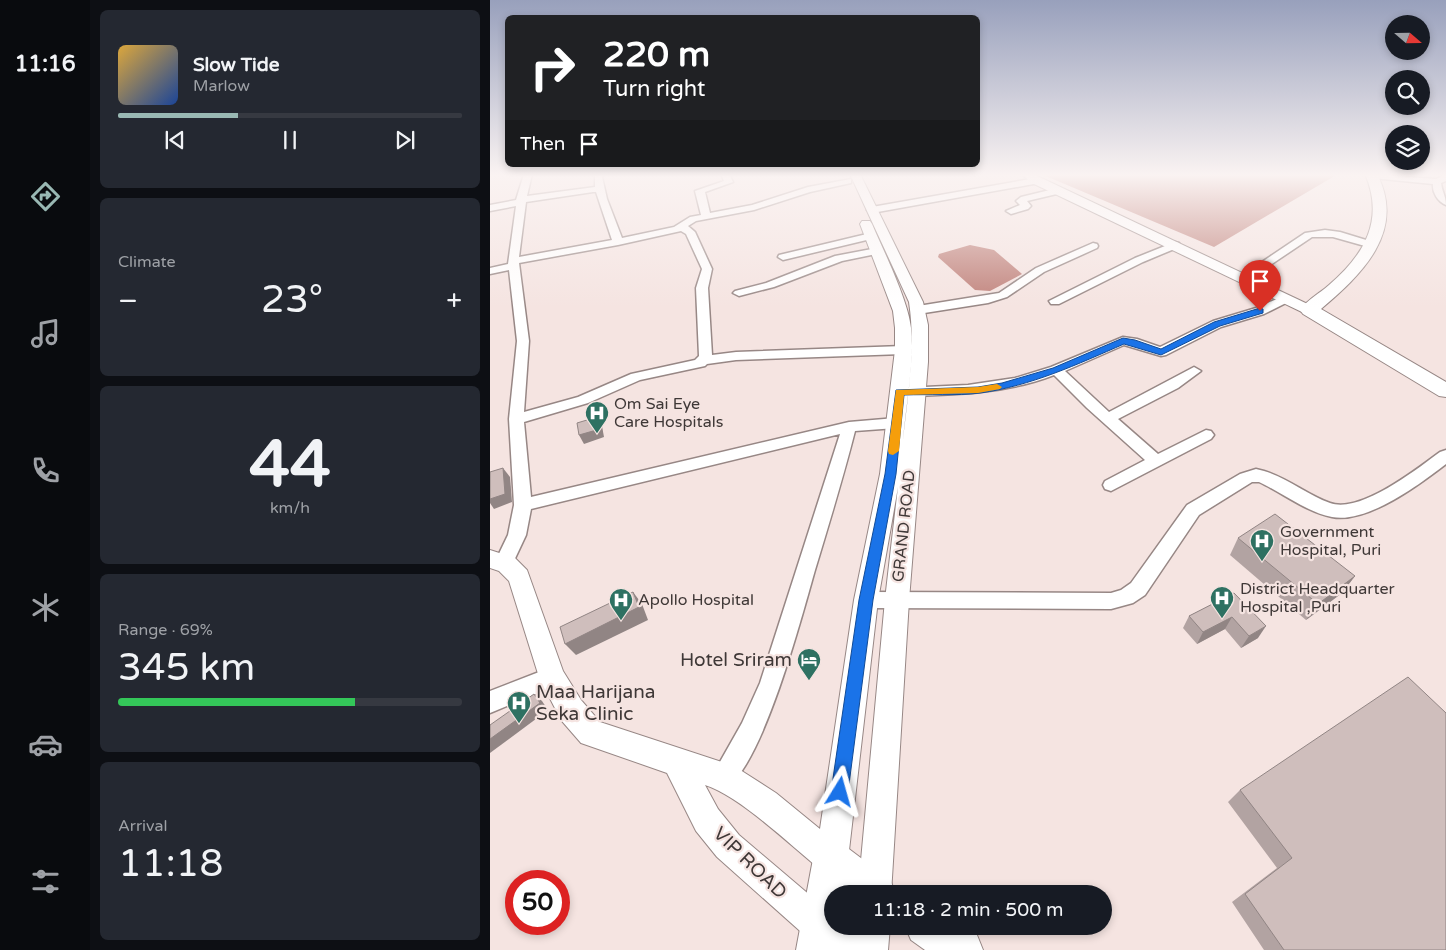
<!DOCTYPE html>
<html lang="en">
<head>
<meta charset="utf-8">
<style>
  body { margin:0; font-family:"Varela Round",sans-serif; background:#242831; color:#f1f3f6; height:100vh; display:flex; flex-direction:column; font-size:19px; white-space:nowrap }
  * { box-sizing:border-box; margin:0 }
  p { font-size:16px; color:#9ea1a6 }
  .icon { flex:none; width:28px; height:28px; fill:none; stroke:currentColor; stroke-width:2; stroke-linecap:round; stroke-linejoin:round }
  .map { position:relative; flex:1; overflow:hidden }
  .panel { display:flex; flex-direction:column; gap:10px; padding:10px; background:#0d0f14; width:400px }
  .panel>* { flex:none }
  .guide { position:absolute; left:15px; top:15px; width:475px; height:152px; border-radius:8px; box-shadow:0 2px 8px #0003; background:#202124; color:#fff; overflow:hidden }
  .needle { width:32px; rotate:110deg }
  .fabs { position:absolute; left:895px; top:15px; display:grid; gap:10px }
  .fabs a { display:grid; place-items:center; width:45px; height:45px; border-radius:50%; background:#171b24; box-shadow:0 2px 8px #0003; font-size:25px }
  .speed { position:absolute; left:15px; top:870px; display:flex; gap:10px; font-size:25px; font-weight:700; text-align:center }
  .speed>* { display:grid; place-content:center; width:65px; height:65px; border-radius:50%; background:#171b24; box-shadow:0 2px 8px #0003; line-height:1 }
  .speed .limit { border:8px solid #d22; background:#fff; color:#111 }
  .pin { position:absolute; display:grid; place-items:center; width:42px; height:42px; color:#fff; margin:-51px -21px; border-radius:50% 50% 50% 0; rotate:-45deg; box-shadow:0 0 5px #0007 }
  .pin .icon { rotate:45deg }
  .me { position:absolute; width:55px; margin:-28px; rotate:8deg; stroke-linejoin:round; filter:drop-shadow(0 0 4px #0008) }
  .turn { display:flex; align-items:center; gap:18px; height:105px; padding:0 15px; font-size:22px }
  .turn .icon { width:65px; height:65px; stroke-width:2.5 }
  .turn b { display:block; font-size:35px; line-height:42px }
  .then { display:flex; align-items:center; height:48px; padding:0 15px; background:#0003; gap:10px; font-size:19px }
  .big { font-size:38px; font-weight:600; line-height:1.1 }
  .panel .card { flex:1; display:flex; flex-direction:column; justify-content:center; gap:8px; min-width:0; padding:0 18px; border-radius:8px; background:#242831 }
  .panel .dial { align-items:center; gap:0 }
  .dial b { font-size:65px; line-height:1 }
  .song { display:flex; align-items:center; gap:15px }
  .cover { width:60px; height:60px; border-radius:8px; background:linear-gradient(135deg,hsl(40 70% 55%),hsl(220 70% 35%)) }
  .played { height:5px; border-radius:2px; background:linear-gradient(90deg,#99b8b3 35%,#363941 35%) }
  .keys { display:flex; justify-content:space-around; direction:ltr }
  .heat { display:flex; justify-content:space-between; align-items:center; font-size:28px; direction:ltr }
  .charge { height:8px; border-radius:4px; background:linear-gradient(90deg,#34c759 69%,#363941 0) }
  .trip { position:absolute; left:334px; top:885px; width:288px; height:50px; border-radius:25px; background:#171b24; box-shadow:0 2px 8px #0003; font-weight:600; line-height:50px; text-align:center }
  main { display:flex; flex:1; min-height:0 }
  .tab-bar { display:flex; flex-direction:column; width:90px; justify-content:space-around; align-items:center; background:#090b0e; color:#9ea1a6 }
  .tab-bar .icon { width:35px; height:35px }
  .tab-bar .current { color:#99b8b3 }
  .tab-bar b { font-size:22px; color:#f1f3f6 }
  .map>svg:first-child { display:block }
</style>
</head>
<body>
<main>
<nav class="tab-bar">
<b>11:16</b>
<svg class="icon current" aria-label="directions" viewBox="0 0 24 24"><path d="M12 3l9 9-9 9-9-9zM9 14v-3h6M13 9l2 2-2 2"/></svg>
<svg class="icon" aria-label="music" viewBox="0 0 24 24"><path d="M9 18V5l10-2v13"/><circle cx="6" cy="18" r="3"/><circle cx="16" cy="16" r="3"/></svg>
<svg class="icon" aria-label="phone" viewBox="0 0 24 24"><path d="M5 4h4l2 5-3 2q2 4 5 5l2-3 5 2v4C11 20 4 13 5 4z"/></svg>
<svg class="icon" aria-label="climate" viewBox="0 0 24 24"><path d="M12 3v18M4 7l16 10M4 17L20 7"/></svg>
<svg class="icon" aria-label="car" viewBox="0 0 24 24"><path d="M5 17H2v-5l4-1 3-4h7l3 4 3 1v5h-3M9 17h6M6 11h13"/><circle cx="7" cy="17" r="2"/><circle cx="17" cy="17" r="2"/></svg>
<svg class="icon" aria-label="filters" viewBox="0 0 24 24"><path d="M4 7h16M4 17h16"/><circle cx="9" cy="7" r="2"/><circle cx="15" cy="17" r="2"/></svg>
</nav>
<section class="panel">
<div class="card">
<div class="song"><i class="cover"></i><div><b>Slow Tide</b><p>Marlow</p></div></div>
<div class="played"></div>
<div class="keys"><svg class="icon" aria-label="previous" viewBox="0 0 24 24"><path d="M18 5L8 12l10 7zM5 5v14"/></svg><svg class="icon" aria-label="pause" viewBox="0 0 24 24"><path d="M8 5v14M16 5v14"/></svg><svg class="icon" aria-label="next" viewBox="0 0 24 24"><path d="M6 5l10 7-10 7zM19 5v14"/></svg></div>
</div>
<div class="card"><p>Climate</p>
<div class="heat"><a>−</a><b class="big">23°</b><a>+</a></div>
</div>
<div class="card dial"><b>44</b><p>km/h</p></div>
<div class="card"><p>Range · 69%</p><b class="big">345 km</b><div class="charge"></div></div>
<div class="card"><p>Arrival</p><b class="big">11:18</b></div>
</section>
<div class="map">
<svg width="956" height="950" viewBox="0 0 956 950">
  <rect width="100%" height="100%" fill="#f5e4e1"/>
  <g fill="#c0827b">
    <path d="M551,174H848L724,247Z"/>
    <path d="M480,245L504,250L532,274L500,291L485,290L448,257L449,254Z"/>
  </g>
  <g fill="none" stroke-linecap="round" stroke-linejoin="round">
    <g stroke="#978785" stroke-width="3">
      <g id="minor">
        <path d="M34,174H42L37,196L105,187V174H115L112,177L117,199L132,238L184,227L200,217L211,215L205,191L234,181L231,174H239L243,182L215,192L220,213L262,205L318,187L361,179V183L320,192L264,210L206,221L198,226L205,232L222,269L218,288L222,355L246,352L413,346L420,350L413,354L246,360L217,364L215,366L150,380L98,403L34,422L41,497L359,422L406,418L411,420L413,423L411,426L406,428L365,431C353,478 339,524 325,570C313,612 271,773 234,788L226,784L222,776L252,723L270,683L350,434L41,509L36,535L21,567L14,570L7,567L5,562L18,535L24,505L19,419L27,341L19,270L0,274V268L18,264L26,206L0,211V205L26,200ZM103,192H106L122,240L29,257L36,202ZM191,231L196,234L212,269L206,288L209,356L205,360L141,374L88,397L34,412L39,341L29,263L128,245Z"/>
        <path d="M878,174L946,179L956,174V181L951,183C952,192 956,196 956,205C948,202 942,192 943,184L882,178L879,177Z"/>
        <path d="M546,178L550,181L549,183L382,213L377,210L382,207Z"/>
        <path d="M568,188L571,189V193L537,201L541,206L538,209L521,214L516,211L530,205L526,201L531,197Z"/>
        <path d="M835,230L850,232L886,243L887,245L882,248L843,237H822L758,280H750L748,278L815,233Z"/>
        <path d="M381,233L386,236L385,238L293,260L288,257L289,255Z"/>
        <path d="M685,242L689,243L690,245L689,247L653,262L569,304H561L559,301L645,258Z"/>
        <path d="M603,243L607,244L608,246L607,248L554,272L517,297L498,303L428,314L422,310L428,306L509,293L546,268Z"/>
        <path d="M387,248L392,251L391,253L352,261L284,287L249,296L243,293L245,291L276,283L345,256Z"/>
        <path d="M796,295L802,299L800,301L774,314L731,327L676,355L671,356L634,345L575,371L619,412L704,367L711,371L688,388L628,419L668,454L716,430L721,431L724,435L721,439L621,491L615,489L613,485L615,481L655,460L597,408L564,375C515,394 464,395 413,396L408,395L406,392L408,389L413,388L478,385L525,378L561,367L633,337L647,339L670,347L723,321L766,308Z"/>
        <path d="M956,450V464C930,484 877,524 842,517C816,512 793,493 769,482H762L709,515L655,595L643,603L621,609L376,608L369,606L366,600L369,594L376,592L621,593L631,590L641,583L697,505L750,474L766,469L774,471C798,478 817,495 840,503C870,514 927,469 950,452Z"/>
        <path d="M62,667L70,670L73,677L70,684L0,713V691Z"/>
      </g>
    </g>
    <g stroke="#978785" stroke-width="2">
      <g id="major">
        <path d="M360,174H370L433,302L438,325V362L419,600L401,894L368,893L395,600L408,487L388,600L358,859L353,870L342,875L331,870C301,846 250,796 215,785L228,809L249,835L342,914V926L348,927L343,939L331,944L319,939L227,857L206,831L177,773L91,743L71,720L49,677L19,581L9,571L0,568V550L25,558L37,570L73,671L91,700L110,722L244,766L286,793L330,829L364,600L390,474L405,350V328L403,311L370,224L372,221H380L382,224C394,252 418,300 421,328C424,365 416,404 413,440C418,394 426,348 419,302Z"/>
        <path d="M531,174H543L824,307L826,310L824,313H814L542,183Z"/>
      </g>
    </g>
    <g stroke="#978785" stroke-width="2">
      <g id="highway">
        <path d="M875,174H887C917,232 871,275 831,309L956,382V397L949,396L813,314L810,310C817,300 830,293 839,285C874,255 895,220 875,174Z"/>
        <path d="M342,840L355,846L400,880L406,894H342V926H400L398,950H306L323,859L329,846Z"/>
        <path d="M415,926H472L487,935L493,950H435L421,940Z"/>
      </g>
    </g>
    <use href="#minor" fill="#fff" fill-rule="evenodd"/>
    <use href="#major" fill="#fff" fill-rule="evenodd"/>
    <use href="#highway" fill="#fff" fill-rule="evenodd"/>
  </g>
  <g fill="#b2a3a2">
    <path d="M748,538L865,576L852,593L816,620L740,555Z"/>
    <path d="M744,593L768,638L751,648L735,629L707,644L693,628L699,616Z"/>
    <path d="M750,790L956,950H774L742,902L787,868L738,802Z"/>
  </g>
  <g fill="#918584">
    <path d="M107,417L112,426L114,437L94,444L89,435Z"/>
    <path d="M13,468L20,477L22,502L4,509L0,503V499Z"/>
    <path d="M865,576L852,593L816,620L828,604Z"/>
    <path d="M143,592L152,604L158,620L86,655L75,644Z"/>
    <path d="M742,617L735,629L707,644L713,632Z"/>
    <path d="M776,626L768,638L751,648L759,636Z"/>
    <path d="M44,694L52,701L58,710L0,753V739Z"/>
  </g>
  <g fill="#cfbebc" stroke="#918584">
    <path d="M107,417L110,429L89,435L87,423Z"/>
    <path d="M13,468L15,494L0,499V472Z"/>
    <path d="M785,514L865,576L828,604L748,538Z"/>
    <path d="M143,592L149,607L75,644L70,627Z"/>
    <path d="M744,593L776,626L759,636L742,617L713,632L699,616Z"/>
    <path d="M918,677L956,713V950H794L755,894L802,858L750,790Z"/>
    <path d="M44,694L50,703L0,739V725Z"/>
  </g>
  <linearGradient id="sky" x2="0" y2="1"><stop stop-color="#98a0bc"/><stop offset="0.57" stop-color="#faf3f2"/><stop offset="1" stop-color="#faf3f2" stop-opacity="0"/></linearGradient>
  <rect width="956" height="307" fill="url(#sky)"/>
  <path fill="#1a73e8" stroke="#114b97" d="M770,308L773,309V313L730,326L671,355L634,344C588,364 541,386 490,393C466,396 439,394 414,395L406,474L383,600L358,792L356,798L350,801L344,798L341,792L369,600L395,474L406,390L488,387L512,383L563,368L633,338L645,340L671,349L724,322Z"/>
  <path fill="#f59e0b" d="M507,384L512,387L510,389L488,393L414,395L409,451L403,455L399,454L398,451L406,390L488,387Z"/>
  <defs>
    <g id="hospital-pin" transform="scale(1.25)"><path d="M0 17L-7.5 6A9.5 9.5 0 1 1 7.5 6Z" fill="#2e7162" stroke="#f5e4e1"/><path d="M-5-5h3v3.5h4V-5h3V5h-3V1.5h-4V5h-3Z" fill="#fff"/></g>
    <g id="hotel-pin" transform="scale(1.25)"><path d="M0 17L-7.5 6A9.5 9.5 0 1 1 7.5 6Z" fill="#2e7162" stroke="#f5e4e1"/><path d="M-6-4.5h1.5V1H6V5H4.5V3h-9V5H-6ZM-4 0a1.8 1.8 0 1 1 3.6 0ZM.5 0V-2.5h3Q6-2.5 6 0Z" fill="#fff"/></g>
  </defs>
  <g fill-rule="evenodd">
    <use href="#hospital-pin" x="107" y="413"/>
    <use href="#hospital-pin" x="772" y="541"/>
    <use href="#hospital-pin" x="732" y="598"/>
    <use href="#hospital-pin" x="131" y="600"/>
    <use href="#hotel-pin" x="319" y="660"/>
    <use href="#hospital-pin" x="29" y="703"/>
  </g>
  <g text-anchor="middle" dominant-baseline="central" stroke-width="4.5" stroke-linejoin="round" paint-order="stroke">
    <g font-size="16" fill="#3f3837" stroke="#f5e4e1" text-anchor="start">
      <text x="124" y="404">Om Sai Eye<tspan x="124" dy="18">Care Hospitals</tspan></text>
      <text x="790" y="532">Government<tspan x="790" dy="18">Hospital, Puri</tspan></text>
      <text x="750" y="589">District Headquarter<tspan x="750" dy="18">Hospital ,Puri</tspan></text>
      <text x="148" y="600">Apollo Hospital</text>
    </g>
    <g font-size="16" fill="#3f3837" stroke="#f5e4e1">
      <text transform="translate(414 526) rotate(-84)">GRAND ROAD</text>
    </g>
    <g font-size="19" fill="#3f3837" stroke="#f5e4e1" text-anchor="end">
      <text x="302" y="660">Hotel Sriram</text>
      <text x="46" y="692" text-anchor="start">Maa Harijana<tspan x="46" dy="22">Seka Clinic</tspan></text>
    </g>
    <g font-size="19" fill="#3f3837" stroke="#f5e4e1">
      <text transform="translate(260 863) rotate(44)">VIP ROAD</text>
    </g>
  </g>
</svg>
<div class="fabs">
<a><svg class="needle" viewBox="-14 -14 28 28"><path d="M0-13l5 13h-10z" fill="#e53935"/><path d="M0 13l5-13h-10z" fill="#9ea1a6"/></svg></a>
<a><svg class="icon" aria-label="search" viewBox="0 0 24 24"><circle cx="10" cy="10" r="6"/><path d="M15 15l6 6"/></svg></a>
<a><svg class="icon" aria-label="layers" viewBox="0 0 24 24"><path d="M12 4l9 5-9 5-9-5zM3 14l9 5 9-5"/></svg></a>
</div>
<div class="speed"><div class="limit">50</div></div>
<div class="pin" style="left:770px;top:311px;background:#d93025"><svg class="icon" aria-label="arrive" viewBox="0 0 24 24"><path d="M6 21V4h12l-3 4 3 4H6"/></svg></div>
<svg class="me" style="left:350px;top:792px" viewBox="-20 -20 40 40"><path d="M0-17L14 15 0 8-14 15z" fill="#1a73e8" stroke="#fff" stroke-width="4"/></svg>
<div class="trip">11:18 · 2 min · 500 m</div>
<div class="guide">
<div class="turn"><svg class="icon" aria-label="right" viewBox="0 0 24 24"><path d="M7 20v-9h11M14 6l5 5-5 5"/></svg><div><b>220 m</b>Turn right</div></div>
<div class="then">Then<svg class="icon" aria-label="arrive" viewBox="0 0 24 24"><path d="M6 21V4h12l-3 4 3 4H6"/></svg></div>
</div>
</div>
</main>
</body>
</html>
